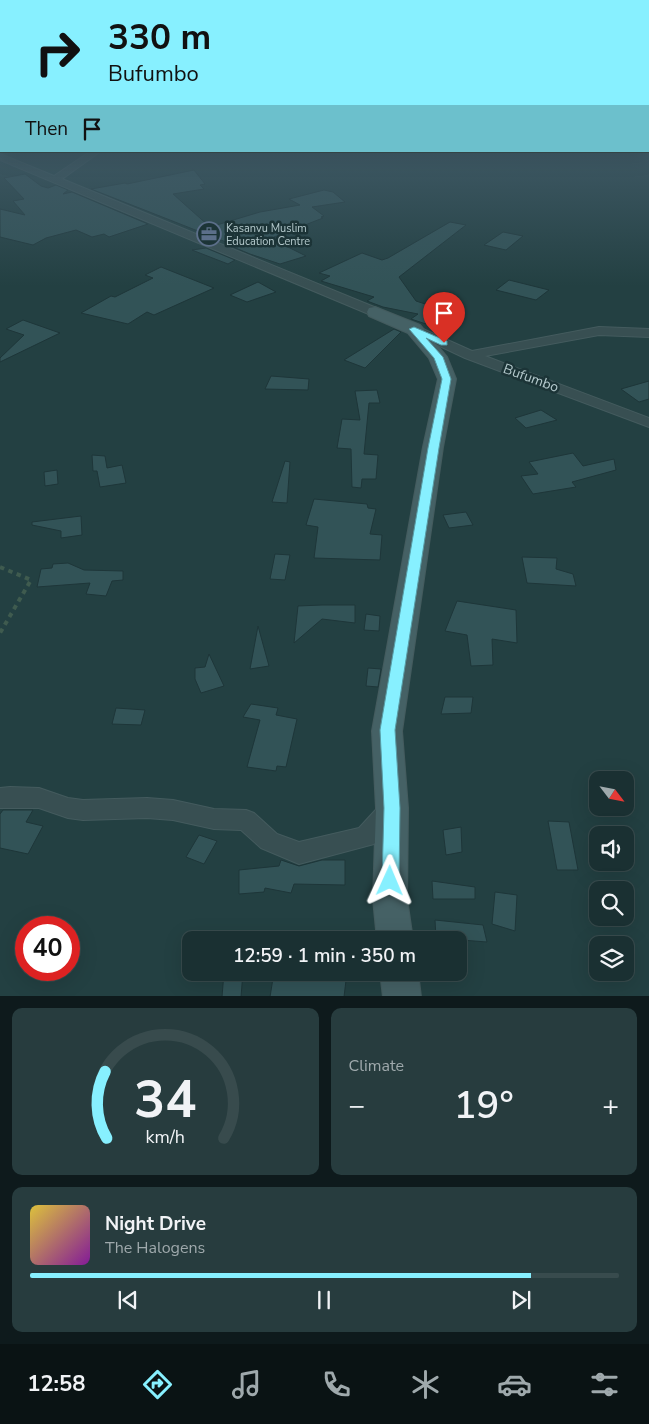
<!DOCTYPE html>
<html lang="en">
<head>
<meta charset="utf-8">
<style>
  body { margin:0; font-family:"Nunito Sans",sans-serif; background:#273c3e; color:#f1f3f6; height:100vh; display:flex; flex-direction:column; font-size:19px; white-space:nowrap }
  * { box-sizing:border-box; margin:0 }
  p { font-size:16px; color:#9fa9ac }
  .icon { flex:none; width:28px; height:28px; fill:none; stroke:currentColor; stroke-width:2; stroke-linecap:round; stroke-linejoin:round }
  .map { position:relative; height:996px; overflow:hidden }
  .details { display:flex; flex-direction:column; gap:12px; padding:12px; background:#0e1a1c; flex:1 }
  .details>* { flex:none }
  .top-card { position:absolute; left:0px; top:0px; width:650px; height:152px; box-shadow:0 5px 20px #0002,0 0 0 1px #384b4d; background:#87f0ff; color:#111; overflow:hidden }
  .needle { width:32px; rotate:122deg }
  .fabs { position:absolute; left:589px; top:771px; display:grid; gap:10px }
  .fabs a { display:grid; place-items:center; width:45px; height:45px; border-radius:10px; background:#1a3032; box-shadow:0 5px 20px #0002,0 0 0 1px #384b4d; font-size:25px }
  .speed { position:absolute; left:15px; top:916px; display:flex; gap:10px; font-size:25px; font-weight:700; text-align:center }
  .speed>* { display:grid; place-content:center; width:65px; height:65px; border-radius:50%; background:#1a3032; box-shadow:0 5px 20px #0002,0 0 0 1px #384b4d; line-height:1 }
  .speed .limit { border:8px solid #d22; background:#fff; color:#111 }
  .pin { position:absolute; display:grid; place-items:center; width:42px; height:42px; color:#fff; margin:-51px -21px; border-radius:50% 50% 50% 0; rotate:-45deg; box-shadow:0 0 5px #0007 }
  .pin .icon { rotate:45deg }
  .me { position:absolute; width:55px; margin:-28px; rotate:1deg; stroke-linejoin:round; filter:drop-shadow(0 0 4px #0008) }
  .turn { display:flex; align-items:center; gap:18px; height:105px; padding:0 25px; font-size:22px }
  .turn .icon { width:65px; height:65px; stroke-width:2.5 }
  .turn b { display:block; font-size:35px; line-height:42px }
  .then { display:flex; align-items:center; height:48px; padding:0 25px; background:#0003; gap:10px; font-size:19px }
  .big { font-size:38px; font-weight:600; line-height:1.1 }
  .details .tile { flex:1; display:flex; flex-direction:column; justify-content:center; gap:8px; min-width:0; padding:0 18px; border-radius:10px; background:#273c3e }
  .details .dial { align-items:center; gap:0 }
  .dial svg { height:130px; overflow:visible; fill:none; stroke:#384b4d; stroke-width:7; stroke-linecap:round; text-anchor:middle }
  .dial text { fill:#f1f3f6; stroke:none }
  .song { display:flex; align-items:center; gap:15px }
  .cover { width:60px; height:60px; border-radius:8px; background:linear-gradient(135deg,hsl(50 70% 55%),hsl(290 70% 35%)) }
  .played { height:5px; border-radius:2px; background:linear-gradient(90deg,#87f0ff 85%,#384b4d 85%) }
  .keys { display:flex; justify-content:space-around; direction:ltr }
  .heat { display:flex; justify-content:space-between; align-items:center; font-size:28px; direction:ltr }
  .details .tiles { flex:1; display:grid; gap:12px; grid-template-columns:1fr 1fr }
  .tile:last-child { grid-column:span 2 }
  .trip { position:absolute; left:182px; top:931px; width:285px; height:50px; border-radius:10px; background:#1a3032; box-shadow:0 5px 20px #0002,0 0 0 1px #384b4d; font-weight:600; line-height:50px; text-align:center }
  .tabs { display:flex; height:80px; justify-content:space-around; align-items:center; background:#0a1314; color:#9fa9ac }
  .tabs .icon { width:35px; height:35px }
  .tabs .selected { color:#87f0ff }
  .tabs b { font-size:22px; color:#f1f3f6 }
  .map>svg:first-child { display:block }
</style>
</head>
<body>
<div class="map">
<svg width="649" height="997" viewBox="0 0 649 997">
  <rect width="100%" height="100%" fill="#234042"/>
  <g fill="#325357" stroke="#1e3639">
    <path d="M194,170L205,184L200,185L204,189L173,194L210,227L260,212L300,205L289,199L324,190L333,192L345,202L312,207L324,216L321,217L323,218L274,237L277,238L274,240L306,256L280,264L250,254L226,244H231L91,189L125,183L127,184Z"/>
    <path d="M25,174L41,186L48,188L56,185L68,190L63,194L72,192L148,224L109,237L104,234L92,237L76,230L46,238L33,245L0,237V209L25,215L13,201L24,199L4,178Z"/>
    <path d="M450,222L466,225L399,277L416,301L447,311L446,313L450,314L445,319L432,326L411,319L418,314L383,307L367,301L374,297L321,281L330,276L319,273L362,253L382,260L388,258Z"/>
    <path d="M503,232L523,236L506,250L484,245Z"/>
    <path d="M206,248L235,260L228,264L192,250Z"/>
    <path d="M161,267L214,288L154,315L147,312L128,324L81,313L111,296L115,297L153,278L145,275Z"/>
    <path d="M509,280L549,290L536,300L496,290Z"/>
    <path d="M258,282L276,292L247,302L230,295Z"/>
    <path d="M23,320L60,333L0,362V358L24,335L6,329Z"/>
    <path d="M394,329L401,332L365,368L344,360Z"/>
    <path d="M271,376L309,379L308,390L265,389Z"/>
    <path d="M649,381V399L639,402L621,389Z"/>
    <path d="M377,390L380,403H369L364,454L378,455L376,479H362L361,488L352,487L351,449L337,448L342,419L360,420L355,391Z"/>
    <path d="M541,410L557,420L526,428L515,418Z"/>
    <path d="M573,453L583,466L614,459L616,470L572,482L576,487L533,494L521,476L538,474L529,462Z"/>
    <path d="M92,455L105,456L107,468L122,465L126,483L100,487L97,471H93Z"/>
    <path d="M285,461L290,462L287,503L272,502Z"/>
    <path d="M57,470L58,484L45,486L44,472Z"/>
    <path d="M314,499L367,504L368,508L376,509L370,534L382,535L380,560L314,558L318,527L306,525Z"/>
    <path d="M466,512L473,525L449,528L443,515Z"/>
    <path d="M81,516L82,535L61,538V531L32,525V522Z"/>
    <path d="M275,554L290,555L285,580L270,579Z"/>
    <path d="M522,557L557,558L556,569L573,574L576,586L527,583Z"/>
    <path d="M68,563L84,570L123,571V580L112,581L106,596L86,594L90,583L37,587L41,569L52,568L53,564Z"/>
    <path d="M457,601L516,610L517,643L492,639L493,665L471,666L467,635L445,631Z"/>
    <path d="M322,605H355V623L322,619L294,643L298,606Z"/>
    <path d="M366,614L380,616L379,631L364,630Z"/>
    <path d="M258,626L269,666L250,669Z"/>
    <path d="M209,654L224,686L201,693L195,679V668L205,667Z"/>
    <path d="M368,668L381,669L378,687L366,686Z"/>
    <path d="M445,697H473L471,713L441,714Z"/>
    <path d="M251,704L278,708L276,715L297,719L286,767L277,766L276,771L247,767L260,720L243,717Z"/>
    <path d="M116,708L145,710L141,725L112,724Z"/>
    <path d="M3,810H33L26,822L43,826L28,854L0,848V814Z"/>
    <path d="M548,821L569,822L578,870H557Z"/>
    <path d="M461,827L462,852L446,855L443,830Z"/>
    <path d="M199,835L217,841L204,864L186,857Z"/>
    <path d="M281,860L299,866L322,860H345V885L294,884L291,893L265,888L264,892L239,894V870L279,866Z"/>
    <path d="M432,881L475,887V899H433Z"/>
    <path d="M495,892L517,895L515,931L492,924Z"/>
    <path d="M435,920L483,925L487,942L436,938Z"/>
    <path d="M224,972H243L241,997H222Z"/>
    <path d="M274,972H347L344,997H270Z"/>
  </g>
  <g fill="none" stroke-linecap="round" stroke-linejoin="round">
    <g stroke="#445b5e" stroke-width="2">
      <g id="street">
        <path d="M91,151H101L62,179L379,309L381,312L375,316L371,315L0,160V154L54,176Z"/>
        <path d="M414,325L472,351L599,327L649,329V337L599,335L485,356L649,418V427L465,358L410,332L408,329Z"/>
        <path d="M10,787L39,788L68,798L83,800L147,798L173,800L214,809L246,810L254,813L277,834L299,842L359,828L382,803L390,800L398,803L402,810L398,817L374,844L299,864L261,848L241,830L214,829L173,820L147,818L83,820L68,818L39,808H0V788Z"/>
      </g>
    </g>
    <g stroke="#445b5e" stroke-width="2">
      <g id="secondary">
        <path d="M375,307L420,325L447,357L456,379L443,447L402,731L408,808L407,899L413,940H377L373,899L376,808L372,731L423,447L438,379L429,358L408,333L369,316L367,312L369,308Z"/>
        <path d="M380,972H418L421,997H383Z"/>
      </g>
    </g>
    <path stroke="#3f5b4f" stroke-width="4" stroke-dasharray="4.5 4.5" stroke-linecap="butt" d="M0,567L31,580L0,633"/>
    <use href="#street" fill="#384f52" fill-rule="evenodd"/>
    <use href="#secondary" fill="#456165" fill-rule="evenodd"/>
  </g>
  <linearGradient id="sky" x2="0" y2="1"><stop stop-color="#132324"/><stop offset="0.51" stop-color="#3f5965"/><stop offset="1" stop-color="#3f5965" stop-opacity="0"/></linearGradient>
  <rect width="649" height="286" fill="url(#sky)"/>
  <path fill="#87f0ff" stroke="#589ca6" d="M414,327L447,341V345H441L426,338L443,357L451,379L439,448L395,730L400,808L399,881L396,887L390,889L384,887L382,881L384,808L380,730L428,448L442,379L434,358L409,329Z"/>
  <defs>
    <g id="office-ring" transform="scale(1.25)"><circle r="9.5" fill="#1c3437" stroke="#5c6f8a" stroke-width="1.5"/><path d="M-6-3h4V-5.5h4V-3h4V5H-6ZM-1-4.5V-3h2v-1.5ZM-6 0V1H6V0Z" fill="#5c6f8a"/></g>
  </defs>
  <g fill-rule="evenodd">
    <use href="#office-ring" x="209" y="234"/>
  </g>
  <g text-anchor="middle" dominant-baseline="central" stroke-width="5" stroke-linejoin="round" paint-order="stroke">
    <g font-size="11" fill="#b4c9cc" stroke="#1c3437" text-anchor="start">
      <text x="226" y="228">Kasanvu Muslim<tspan x="226" dy="13">Education Centre</tspan></text>
    </g>
    <g font-size="14" fill="#b4c9cc" stroke="#1c3437">
      <text transform="translate(531 378) rotate(20)">Bufumbo</text>
    </g>
  </g>
</svg>
<div class="fabs">
<a><svg class="needle" viewBox="-14 -14 28 28"><path d="M0-13l5 13h-10z" fill="#e53935"/><path d="M0 13l5-13h-10z" fill="#9fa9ac"/></svg></a>
<a><svg class="icon" aria-label="sound" viewBox="0 0 24 24"><path d="M4 9h4l5-4v14l-5-4H4zM17 9q2 3 0 6"/></svg></a>
<a><svg class="icon" aria-label="search" viewBox="0 0 24 24"><circle cx="10" cy="10" r="6"/><path d="M15 15l6 6"/></svg></a>
<a><svg class="icon" aria-label="layers" viewBox="0 0 24 24"><path d="M12 4l9 5-9 5-9-5zM3 14l9 5 9-5"/></svg></a>
</div>
<div class="speed"><div class="limit">40</div></div>
<div class="pin" style="left:444px;top:343px;background:#d93025"><svg class="icon" aria-label="arrive" viewBox="0 0 24 24"><path d="M6 21V4h12l-3 4 3 4H6"/></svg></div>
<svg class="me" style="left:390px;top:881px" viewBox="-20 -20 40 40"><path d="M0-17L14 15 0 8-14 15z" fill="#87f0ff" stroke="#fff" stroke-width="4"/></svg>
<div class="trip">12:59 · 1 min · 350 m</div>
<div class="top-card">
<div class="turn"><svg class="icon" aria-label="right" viewBox="0 0 24 24"><path d="M7 20v-9h11M14 6l5 5-5 5"/></svg><div><b>330 m</b>Bufumbo</div></div>
<div class="then">Then<svg class="icon" aria-label="arrive" viewBox="0 0 24 24"><path d="M6 21V4h12l-3 4 3 4H6"/></svg></div>
</div>
</div>
<section class="details">
<div class="tiles">
<div class="tile dial"><svg viewBox="0 0 100 80">
<path d="M14 69A42 42 0 1 1 86 69"/>
<path d="M14 69A42 42 0 0 1 13 28" stroke="#87f0ff"/>
<text x="50" y="56" font-size="32" font-weight="700">34</text>
<text x="50" y="72" font-size="11">km/h</text>
</svg></div>
<div class="tile"><p>Climate</p>
<div class="heat"><a>−</a><b class="big">19°</b><a>+</a></div>
</div>
<div class="tile">
<div class="song"><i class="cover"></i><div><b>Night Drive</b><p>The Halogens</p></div></div>
<div class="played"></div>
<div class="keys"><svg class="icon" aria-label="previous" viewBox="0 0 24 24"><path d="M18 5L8 12l10 7zM5 5v14"/></svg><svg class="icon" aria-label="pause" viewBox="0 0 24 24"><path d="M8 5v14M16 5v14"/></svg><svg class="icon" aria-label="next" viewBox="0 0 24 24"><path d="M6 5l10 7-10 7zM19 5v14"/></svg></div>
</div>
</div>
</section>
<nav class="tabs">
<b>12:58</b>
<svg class="icon selected" aria-label="directions" viewBox="0 0 24 24"><path d="M12 3l9 9-9 9-9-9zM9 14v-3h6M13 9l2 2-2 2"/></svg>
<svg class="icon" aria-label="music" viewBox="0 0 24 24"><path d="M9 18V5l10-2v13"/><circle cx="6" cy="18" r="3"/><circle cx="16" cy="16" r="3"/></svg>
<svg class="icon" aria-label="phone" viewBox="0 0 24 24"><path d="M5 4h4l2 5-3 2q2 4 5 5l2-3 5 2v4C11 20 4 13 5 4z"/></svg>
<svg class="icon" aria-label="climate" viewBox="0 0 24 24"><path d="M12 3v18M4 7l16 10M4 17L20 7"/></svg>
<svg class="icon" aria-label="car" viewBox="0 0 24 24"><path d="M5 17H2v-5l4-1 3-4h7l3 4 3 1v5h-3M9 17h6M6 11h13"/><circle cx="7" cy="17" r="2"/><circle cx="17" cy="17" r="2"/></svg>
<svg class="icon" aria-label="filters" viewBox="0 0 24 24"><path d="M4 7h16M4 17h16"/><circle cx="9" cy="7" r="2"/><circle cx="15" cy="17" r="2"/></svg>
</nav>
</body>
</html>
